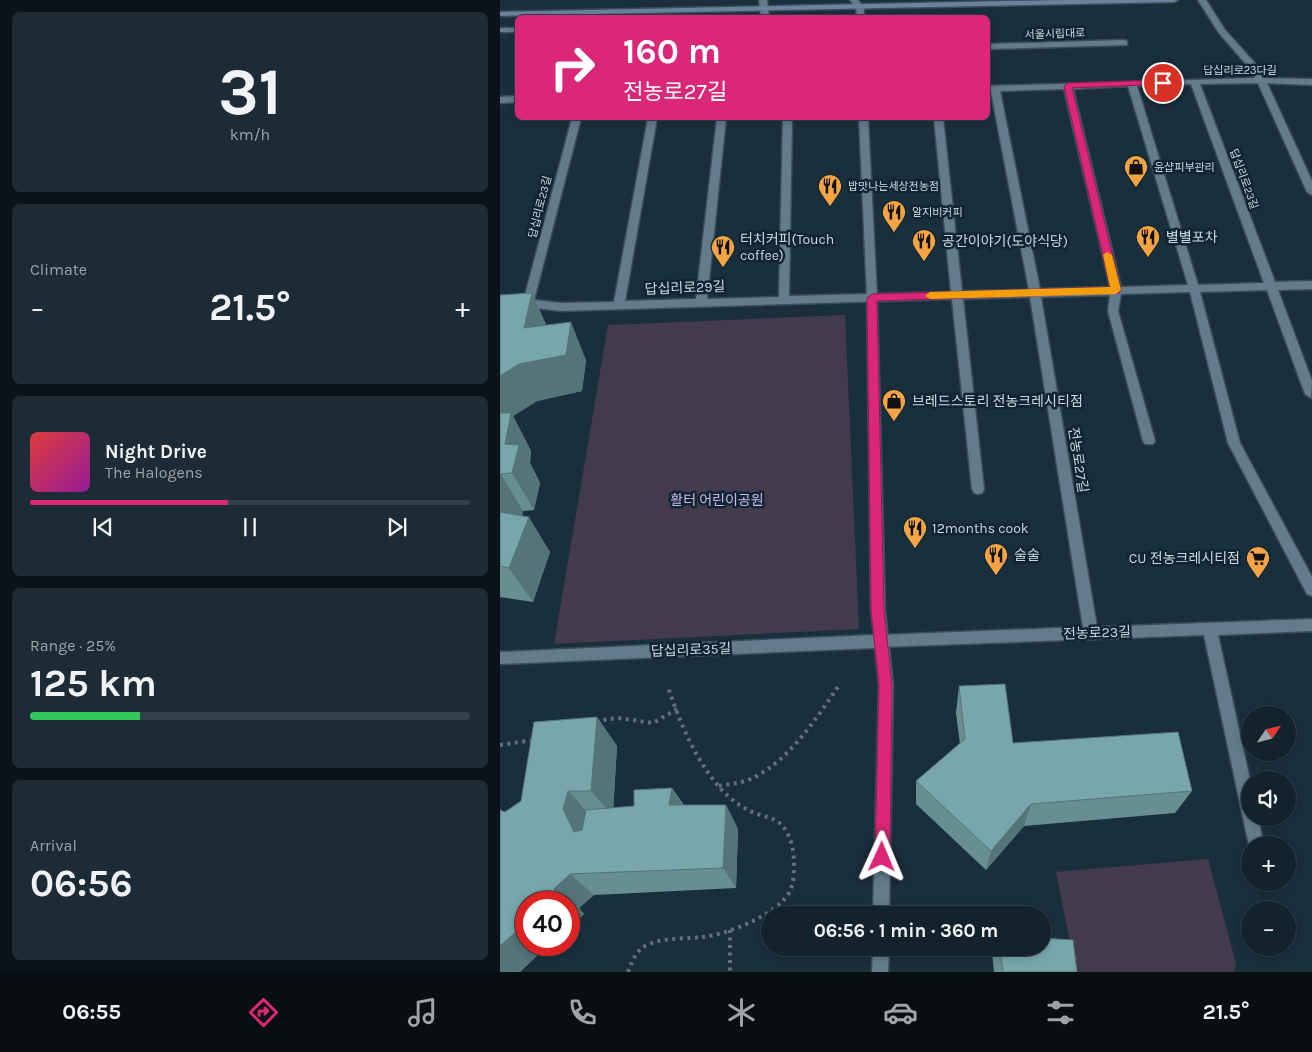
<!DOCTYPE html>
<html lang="en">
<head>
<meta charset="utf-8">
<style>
  body { margin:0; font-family:Karla,"Noto Sans KR",sans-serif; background:#1c2b35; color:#f1f3f6; height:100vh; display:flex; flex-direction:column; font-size:19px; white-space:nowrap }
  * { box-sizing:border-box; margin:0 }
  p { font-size:16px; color:#9da4aa }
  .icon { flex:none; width:28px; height:28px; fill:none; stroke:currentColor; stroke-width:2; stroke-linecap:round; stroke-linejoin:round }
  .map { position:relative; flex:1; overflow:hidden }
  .sheet { display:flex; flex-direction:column; gap:12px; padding:12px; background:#0a1319; width:500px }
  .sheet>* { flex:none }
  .hud { position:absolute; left:15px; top:15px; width:475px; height:105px; border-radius:8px; box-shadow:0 2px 8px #0003,0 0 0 1px #324049; background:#db2777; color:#fff; overflow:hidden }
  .needle { width:32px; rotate:55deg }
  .controls { position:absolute; left:741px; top:706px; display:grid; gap:10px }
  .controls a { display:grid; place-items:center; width:55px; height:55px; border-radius:50%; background:#13232d; box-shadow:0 2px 8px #0003,0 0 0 1px #324049; font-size:25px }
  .speed { position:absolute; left:15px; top:891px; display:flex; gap:10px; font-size:25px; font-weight:700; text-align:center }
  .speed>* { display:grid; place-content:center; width:65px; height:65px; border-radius:50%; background:#13232d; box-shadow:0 2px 8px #0003,0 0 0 1px #324049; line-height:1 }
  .speed .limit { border:8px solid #d22; background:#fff; color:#111 }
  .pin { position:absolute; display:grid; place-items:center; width:42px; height:42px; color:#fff; margin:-21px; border:2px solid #fff; border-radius:50%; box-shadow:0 1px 5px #0007 }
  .me { position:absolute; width:55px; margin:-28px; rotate:1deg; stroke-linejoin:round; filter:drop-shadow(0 0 4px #0008) }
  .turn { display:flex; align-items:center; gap:18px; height:105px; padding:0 25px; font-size:22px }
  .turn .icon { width:65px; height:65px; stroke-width:2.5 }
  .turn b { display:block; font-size:35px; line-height:42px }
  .big { font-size:38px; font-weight:700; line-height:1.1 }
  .sheet .card { flex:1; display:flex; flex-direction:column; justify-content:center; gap:8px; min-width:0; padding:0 18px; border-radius:8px; background:#1c2b35 }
  .sheet .dial { align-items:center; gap:0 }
  .dial b { font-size:65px; line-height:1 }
  .song { display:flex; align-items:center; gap:15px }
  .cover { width:60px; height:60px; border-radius:8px; background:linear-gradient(135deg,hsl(0 70% 55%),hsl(300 70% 35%)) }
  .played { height:5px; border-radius:2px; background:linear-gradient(90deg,#db2777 45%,#324049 45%) }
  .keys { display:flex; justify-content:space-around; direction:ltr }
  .heat { display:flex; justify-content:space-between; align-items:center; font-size:28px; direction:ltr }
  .charge { height:8px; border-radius:4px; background:linear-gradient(90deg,#34c759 25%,#324049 0) }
  .trip { position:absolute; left:261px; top:906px; width:290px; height:50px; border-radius:25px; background:#13232d; box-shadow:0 2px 8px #0003,0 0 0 1px #324049; font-weight:700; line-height:50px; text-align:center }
  .tab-bar { display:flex; height:80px; justify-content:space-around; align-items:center; background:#080e12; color:#9da4aa }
  .tab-bar .icon { width:35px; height:35px }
  .tab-bar .current { color:#db2777 }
  .tab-bar b { font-size:22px; color:#f1f3f6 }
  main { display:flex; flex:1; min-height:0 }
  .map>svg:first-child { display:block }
</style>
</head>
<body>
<main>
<section class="sheet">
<div class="card dial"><b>31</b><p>km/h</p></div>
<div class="card"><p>Climate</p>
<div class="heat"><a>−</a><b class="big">21.5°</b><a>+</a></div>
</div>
<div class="card">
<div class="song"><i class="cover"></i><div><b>Night Drive</b><p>The Halogens</p></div></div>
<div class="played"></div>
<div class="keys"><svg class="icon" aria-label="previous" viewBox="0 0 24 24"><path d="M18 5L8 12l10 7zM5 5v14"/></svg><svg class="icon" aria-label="pause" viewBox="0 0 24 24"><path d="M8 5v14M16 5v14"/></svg><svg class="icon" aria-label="next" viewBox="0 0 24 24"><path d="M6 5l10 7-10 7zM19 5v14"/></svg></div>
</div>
<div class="card"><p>Range · 25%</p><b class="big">125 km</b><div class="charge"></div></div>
<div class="card"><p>Arrival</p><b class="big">06:56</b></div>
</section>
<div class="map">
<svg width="812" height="972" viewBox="0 0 812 972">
  <rect width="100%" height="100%" fill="#192f3c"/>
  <g fill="#433b4c">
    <path d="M345,315L359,629L54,644L108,325Z"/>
    <path d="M708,859L736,964L734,972H576L556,872Z"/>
  </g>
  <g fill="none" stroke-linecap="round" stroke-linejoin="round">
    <g stroke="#3b4d58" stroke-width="3">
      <g id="minor">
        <path d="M259,0H267L269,18H261Z"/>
        <path d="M350,0H358L364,8L357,10Z"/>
        <path d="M698,0H706L725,30L753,61L764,78L812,79V85L767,83L812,181V195L807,192L758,83L700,84L775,282L812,281V289L778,290L812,381L811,398L805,394L767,290L700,292L740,443L812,577V596L807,594L728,443L690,292L621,294L618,311L655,441L653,444H645L643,441L608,311L610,295L541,297L597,627L812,619V631L718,635L750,780V818H758L764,845H750V850L704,635L381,647L376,645L374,641L376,637L381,635L583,627L530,297L463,299L484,489L482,493L478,494L474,493L472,489L452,299L61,311L28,307H0V299H24L72,118H81L34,300L61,303L114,302L148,118H157L125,301L196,299L217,118H226L207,299L279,297L283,118H292L289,296L451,292L434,118H443L462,291L529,290L491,92H488V86L755,78L746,64L719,33ZM691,84L764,283L698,285L637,86ZM628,86L688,285L621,287L573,89ZM564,89L610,287L540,289L500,91Z"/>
        <rect x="0" y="28" width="18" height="4"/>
        <path d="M624,40L627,41V45L488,49V44Z"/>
        <path d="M18,96V102L0,103V97Z"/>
      </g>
    </g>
    <g stroke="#3b4d58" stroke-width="3">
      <g id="tertiary">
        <path d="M357,6L364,8V18H356Z"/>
        <path d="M359,118H368L377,297L385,610L393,685L389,915H373L379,685L375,648L0,664V652L374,635L371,610L367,297Z"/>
        <path d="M373,948H389L388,972H372Z"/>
      </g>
    </g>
    <g stroke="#3b4d58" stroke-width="3">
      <path id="secondary" d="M558,0H678L674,2L0,16V12Z"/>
    </g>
    <g stroke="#5f717c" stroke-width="4" stroke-dasharray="3 4.5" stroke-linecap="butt">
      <path d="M96,721L118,718L153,723L177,709"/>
      <path d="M0,745L34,740"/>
      <path d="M219,786C230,784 242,783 253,778C291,759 317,717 340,684"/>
      <path d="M230,930V972"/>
      <path d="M128,972C132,961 136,950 147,945C164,937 185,939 203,937C228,934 276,915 289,893C294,884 294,872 294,863C294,848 289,827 275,820C267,816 258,815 250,811C238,805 228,797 220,788C195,759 180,723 168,687"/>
    </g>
    <use href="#minor" fill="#637b8a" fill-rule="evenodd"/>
    <use href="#tertiary" fill="#637b8a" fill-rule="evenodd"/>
    <use href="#secondary" fill="#6b829e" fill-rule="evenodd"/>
  </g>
  <g fill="#678f92">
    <path d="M32,293L46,325L86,360L82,391L37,401L13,416L31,451L30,463L40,483L34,510L23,511L22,515L50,552L33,602L0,597V295Z"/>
    <path d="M459,686L513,743L692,791L675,813L524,826L486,870L416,804V781L460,744L456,713Z"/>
    <path d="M97,717L117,746L113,808L134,806V790L172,788L184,805H226L238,829L236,888L94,895L79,908L84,914L69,928V902H26V945H59L56,953L46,947L20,972H0V810L5,812L21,801L34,722Z"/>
    <path d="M493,948H542L577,972H494L492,951Z"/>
  </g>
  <g fill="#547477">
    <path d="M32,293L49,331L71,322L86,360L82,391L37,401L13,416L31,451L30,463L40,483L34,510L12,473L0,424V376L24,328Z"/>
    <path d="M1,474L23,511L11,547L0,529V476Z"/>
    <path d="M29,517L50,552L33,602L9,568Z"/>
    <path d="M97,717L117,746L113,816L91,791Z"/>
    <path d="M172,788L188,813L169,805Z"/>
    <path d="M68,791L91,816L87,833L74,832L63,809Z"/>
    <path d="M531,804L524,826L486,870L491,851Z"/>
    <path d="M226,805L238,829L236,888L223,868Z"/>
    <path d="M70,874L94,895L79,908L84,914L69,928V902H51L54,889Z"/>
    <path d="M19,929L26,933V945H59L56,953L46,947L20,972H0V946Z"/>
  </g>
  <g fill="#78a6aa" stroke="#547477">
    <path d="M32,293L24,328L71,322L66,355L19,364L0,376V295Z"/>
    <path d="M0,413H11L5,444L19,445L12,473L1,474L0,476Z"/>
    <path d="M0,512L29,517L9,568L0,566Z"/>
    <path d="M505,684L513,743L678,732L692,791L531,804L491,851L416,781L465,739L459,686Z"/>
    <path d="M97,717L91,791H68L63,809L74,832L82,830L86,810L134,806V790L172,788L169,805H226L223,868L70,874L54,889L58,896L51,902H26V935L19,929L0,946V810L5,812L21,801L34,722Z"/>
    <path d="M542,938L573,940L577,972H503L500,948H542Z"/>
  </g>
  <path fill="#db2777" stroke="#8e194d" d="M663,80L667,83L666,84L572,88L621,290L619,293L377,301L384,610L392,685L390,857L387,862L382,865L377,862L375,857L379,685L371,610L367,298L372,294L610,287L564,86L568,83Z"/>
  <path fill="#f59e0b" d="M607,252L612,255L621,290L616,294L430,299L425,296L430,292L610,287L603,255Z"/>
  <defs>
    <g id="shop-pin" transform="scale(1.25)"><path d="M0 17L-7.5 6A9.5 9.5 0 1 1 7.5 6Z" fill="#f4a443" stroke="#102532"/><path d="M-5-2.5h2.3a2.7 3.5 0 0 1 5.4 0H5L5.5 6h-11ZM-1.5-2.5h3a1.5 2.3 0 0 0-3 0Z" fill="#111"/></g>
    <g id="restaurant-pin" transform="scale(1.25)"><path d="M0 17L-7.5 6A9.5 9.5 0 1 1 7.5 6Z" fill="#f4a443" stroke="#102532"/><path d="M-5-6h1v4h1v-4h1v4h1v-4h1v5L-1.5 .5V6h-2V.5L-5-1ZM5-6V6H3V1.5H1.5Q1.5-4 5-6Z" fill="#111"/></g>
    <g id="supermarket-pin" transform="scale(1.25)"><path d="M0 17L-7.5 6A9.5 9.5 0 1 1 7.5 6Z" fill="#f4a443" stroke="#102532"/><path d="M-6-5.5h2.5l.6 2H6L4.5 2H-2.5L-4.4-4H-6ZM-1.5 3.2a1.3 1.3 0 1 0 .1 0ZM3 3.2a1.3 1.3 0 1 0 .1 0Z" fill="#111"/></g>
  </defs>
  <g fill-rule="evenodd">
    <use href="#shop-pin" x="636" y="167"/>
    <use href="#restaurant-pin" x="330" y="186"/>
    <use href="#restaurant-pin" x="394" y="212"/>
    <use href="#restaurant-pin" x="648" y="237"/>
    <use href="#restaurant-pin" x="424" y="241"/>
    <use href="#restaurant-pin" x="223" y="247"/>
    <use href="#shop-pin" x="394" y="401"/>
    <use href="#restaurant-pin" x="415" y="528"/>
    <use href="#restaurant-pin" x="496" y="555"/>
    <use href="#supermarket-pin" x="758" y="558"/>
  </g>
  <g text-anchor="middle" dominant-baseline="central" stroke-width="5" stroke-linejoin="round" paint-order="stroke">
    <g font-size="11" fill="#cbd8e1" stroke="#102532">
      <text transform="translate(555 34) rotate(-2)">서울시립대로</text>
      <text x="740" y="70">답십리로23다길</text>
      <text transform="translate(744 179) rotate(70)">답십리로23길</text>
      <text transform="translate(40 207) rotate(-76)">답십리로23길</text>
    </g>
    <g font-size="11" fill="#cbd8e1" stroke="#102532" text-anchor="start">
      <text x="654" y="167">윤샵피부관리</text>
      <text x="348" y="186">밥맛나는세상전농점</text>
      <text x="412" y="212">알지비커피</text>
    </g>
    <g font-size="14" fill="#cbd8e1" stroke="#102532" text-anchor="start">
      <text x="666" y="237">별별포차</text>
      <text x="240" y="239">터치커피(Touch<tspan x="240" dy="16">coffee)</tspan></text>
      <text x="442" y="241">공간이야기(도야식당)</text>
      <text x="412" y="401">브레드스토리 전농크레시티점</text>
      <text x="432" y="528">12months cook</text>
      <text x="514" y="555">술술</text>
      <text x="740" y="558" text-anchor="end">CU 전농크레시티점</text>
    </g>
    <g font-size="14" fill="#cbd8e1" stroke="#102532">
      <text transform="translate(185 288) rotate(-2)">답십리로29길</text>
      <text transform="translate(578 460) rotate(81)">전농로27길</text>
      <text transform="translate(597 633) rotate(-2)">전농로23길</text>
      <text transform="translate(191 650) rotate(-2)">답십리로35길</text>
    </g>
    <g font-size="14" fill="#ceb6ec" stroke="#102532">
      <text x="217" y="500">활터 어린이공원</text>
    </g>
  </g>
</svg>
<div class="controls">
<a><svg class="needle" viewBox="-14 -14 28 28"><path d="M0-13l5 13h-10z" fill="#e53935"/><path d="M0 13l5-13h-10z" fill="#9da4aa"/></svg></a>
<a><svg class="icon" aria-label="sound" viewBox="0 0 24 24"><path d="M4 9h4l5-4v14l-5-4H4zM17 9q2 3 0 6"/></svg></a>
<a>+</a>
<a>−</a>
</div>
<div class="speed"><div class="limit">40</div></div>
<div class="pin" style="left:663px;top:83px;background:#d93025"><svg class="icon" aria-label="arrive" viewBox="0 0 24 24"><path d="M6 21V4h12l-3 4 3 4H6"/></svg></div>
<svg class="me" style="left:382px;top:857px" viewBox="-20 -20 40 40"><path d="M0-17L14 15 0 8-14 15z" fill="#db2777" stroke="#fff" stroke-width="4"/></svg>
<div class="trip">06:56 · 1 min · 360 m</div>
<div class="hud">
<div class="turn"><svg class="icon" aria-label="right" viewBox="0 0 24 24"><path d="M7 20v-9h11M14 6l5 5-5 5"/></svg><div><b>160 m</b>전농로27길</div></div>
</div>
</div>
</main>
<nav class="tab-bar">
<b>06:55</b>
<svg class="icon current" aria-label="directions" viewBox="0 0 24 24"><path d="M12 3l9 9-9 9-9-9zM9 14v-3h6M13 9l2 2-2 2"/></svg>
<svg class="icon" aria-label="music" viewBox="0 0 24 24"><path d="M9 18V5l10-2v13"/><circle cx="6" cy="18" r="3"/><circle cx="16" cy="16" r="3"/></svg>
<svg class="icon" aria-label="phone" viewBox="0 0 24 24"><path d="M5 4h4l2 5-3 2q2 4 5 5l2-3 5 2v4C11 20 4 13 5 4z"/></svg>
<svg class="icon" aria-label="climate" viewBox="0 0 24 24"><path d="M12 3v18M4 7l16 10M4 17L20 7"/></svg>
<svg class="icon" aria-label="car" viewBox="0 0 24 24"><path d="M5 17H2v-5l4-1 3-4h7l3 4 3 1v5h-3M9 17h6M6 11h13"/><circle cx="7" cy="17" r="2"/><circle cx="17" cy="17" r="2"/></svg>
<svg class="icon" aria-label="filters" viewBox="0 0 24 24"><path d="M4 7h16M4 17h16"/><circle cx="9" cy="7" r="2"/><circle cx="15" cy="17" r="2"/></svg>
<b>21.5°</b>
</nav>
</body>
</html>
